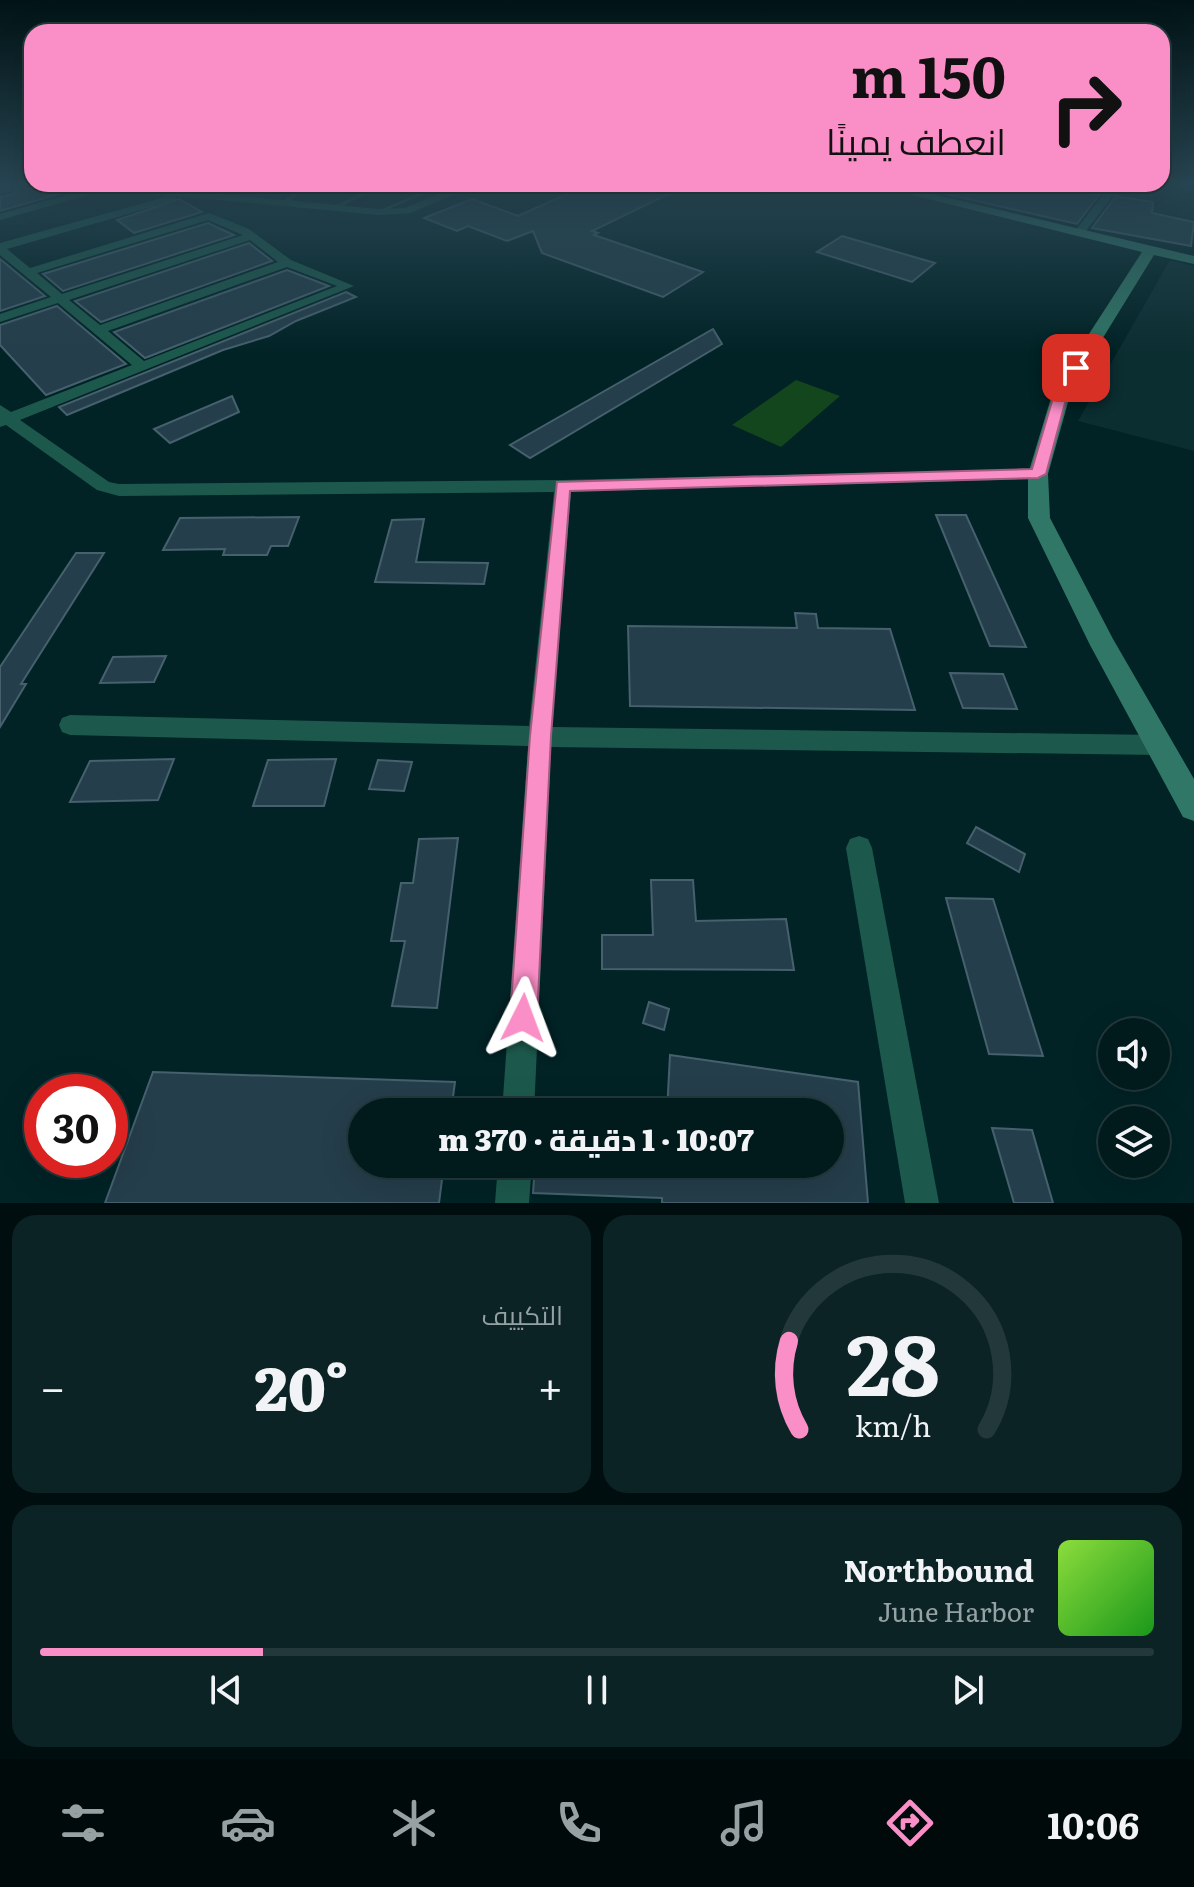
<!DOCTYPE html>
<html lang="ar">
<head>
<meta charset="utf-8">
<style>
  body { margin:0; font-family:Literata,Cairo,serif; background:#0b2325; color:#f1f3f6; direction:rtl; height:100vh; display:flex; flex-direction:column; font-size:30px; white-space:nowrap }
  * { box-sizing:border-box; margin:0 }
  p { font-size:26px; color:#96a1a3 }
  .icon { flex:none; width:44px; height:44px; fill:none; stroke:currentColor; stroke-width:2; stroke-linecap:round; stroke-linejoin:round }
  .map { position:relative; height:1203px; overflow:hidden; direction:ltr }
  .panel { display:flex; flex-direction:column; gap:12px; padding:12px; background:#010e0f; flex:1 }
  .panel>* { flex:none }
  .top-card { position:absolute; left:24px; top:24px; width:1146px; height:168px; border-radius:24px; box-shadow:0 8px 32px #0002,0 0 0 2px #23383b; direction:rtl; background:#fa8fc7; color:#111; overflow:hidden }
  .fabs { position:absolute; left:1098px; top:1018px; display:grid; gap:16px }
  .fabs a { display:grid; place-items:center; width:72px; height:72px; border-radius:50%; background:#011a1c; box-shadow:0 8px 32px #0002,0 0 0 2px #23383b; font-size:40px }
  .speed { position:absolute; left:24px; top:1074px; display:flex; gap:16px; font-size:40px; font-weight:700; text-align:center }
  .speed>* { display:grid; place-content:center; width:104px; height:104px; border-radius:50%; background:#011a1c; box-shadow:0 8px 32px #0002,0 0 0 2px #23383b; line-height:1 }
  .speed .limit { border:12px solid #d22; background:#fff; color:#111 }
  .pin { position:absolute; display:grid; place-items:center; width:68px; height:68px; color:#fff; margin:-34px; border-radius:16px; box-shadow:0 4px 12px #0006 }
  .me { position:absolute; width:88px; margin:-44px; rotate:3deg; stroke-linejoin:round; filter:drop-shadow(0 0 6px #0008) }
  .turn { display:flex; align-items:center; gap:28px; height:168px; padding:0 32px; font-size:36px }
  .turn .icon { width:104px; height:104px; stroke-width:2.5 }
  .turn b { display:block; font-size:56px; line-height:68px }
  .big { font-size:60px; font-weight:800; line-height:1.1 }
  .panel .card { flex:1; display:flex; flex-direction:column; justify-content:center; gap:12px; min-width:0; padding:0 28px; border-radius:24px; background:#0b2325 }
  .panel .dial { align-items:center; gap:0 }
  .dial svg { height:208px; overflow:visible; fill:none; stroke:#23383b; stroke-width:7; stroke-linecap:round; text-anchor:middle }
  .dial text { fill:#f1f3f6; stroke:none }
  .song { display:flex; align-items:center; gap:24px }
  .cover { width:96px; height:96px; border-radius:12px; background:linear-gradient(135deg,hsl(90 70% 55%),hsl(120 70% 35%)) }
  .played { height:8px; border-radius:4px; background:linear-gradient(90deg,#fa8fc7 20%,#23383b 20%) }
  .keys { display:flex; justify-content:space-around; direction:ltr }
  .heat { display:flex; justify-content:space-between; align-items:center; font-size:44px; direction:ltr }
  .panel .tiles { flex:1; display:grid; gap:12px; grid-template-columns:1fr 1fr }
  .card:last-child { grid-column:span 2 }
  .trip { position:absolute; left:348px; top:1098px; width:496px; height:80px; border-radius:40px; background:#011a1c; box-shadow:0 8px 32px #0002,0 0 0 2px #23383b; font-weight:800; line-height:80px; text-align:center; direction:rtl }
  .menu { display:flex; height:128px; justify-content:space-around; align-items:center; background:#000a0b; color:#96a1a3 }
  .menu .icon { width:56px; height:56px }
  .menu .current { color:#fa8fc7 }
  .menu b { font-size:36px; color:#f1f3f6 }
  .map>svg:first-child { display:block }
</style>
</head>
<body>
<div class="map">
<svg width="1194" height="1203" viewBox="0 0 1194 1203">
  <rect width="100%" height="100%" fill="#012326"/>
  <path fill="#0b2e31" d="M1170,260L1194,266V451L1078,421Z"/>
  <path fill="#14461d" d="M796,380L840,396L781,447L732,425Z"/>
  <g fill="#253e4b" stroke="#46606e" stroke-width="2">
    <path d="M25,185H71L72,190L0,211V197L14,194L16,188Z"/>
    <path d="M587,185H687L592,231L598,233L594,235L703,272L663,297L542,253L533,231L507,241L468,226L457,231L424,218L472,199L518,216Z"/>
    <path d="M945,185H1059L1056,188L1099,195L1077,224L942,193Z"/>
    <path d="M1116,196L1153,202L1152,213L1194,222L1191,246L1092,228Z"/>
    <path d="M179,199L202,212L134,233L117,220Z"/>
    <path d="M208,223L234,235L63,291L43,274Z"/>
    <path d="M842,236L935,263L912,282L817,252Z"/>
    <path d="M249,243L272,261L101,322L75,301Z"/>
    <path d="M0,259L45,296L0,311Z"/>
    <path d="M287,270L329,286L145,358L114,332Z"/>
    <path d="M346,292L356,297L296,321L269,336L223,350L67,415L59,407Z"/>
    <path d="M57,306L126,364L46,395L0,345V325Z"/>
    <path d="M713,329L722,344L530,458L510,445Z"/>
    <path d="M232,396L239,412L170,443L154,429Z"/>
    <path d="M936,515H966L1026,647L990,646Z"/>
    <path d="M299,517L288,546H271L267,555H223L225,549L163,550L180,518Z"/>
    <path d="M424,519L416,562L488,563L484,584L375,582L392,520Z"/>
    <path d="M76,553H104L21,684H26L0,727V667Z"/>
    <path d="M795,613L816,614L818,628L890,629L915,710L630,706L628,626L797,628Z"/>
    <path d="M166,656L154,682L100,683L113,657Z"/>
    <path d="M950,673L1003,674L1017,709L963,708Z"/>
    <path d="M174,759L158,800L70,802L90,761Z"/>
    <path d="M336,759L324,806H253L268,760Z"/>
    <path d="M378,760L412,762L404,791L369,789Z"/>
    <path d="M976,827L1025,854L1019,872L967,843Z"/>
    <path d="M458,838L437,1008L392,1006L405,941H391L401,883H413L419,839Z"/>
    <path d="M651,880H693L696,921L786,919L794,970L602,969V935H653Z"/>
    <path d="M946,898L993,899L1043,1056L989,1054Z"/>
    <path d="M649,1002L669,1009L664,1030L643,1023Z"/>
    <path d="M670,1055L858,1082L868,1203H662V1198L533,1193L535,1164H830V1112H667Z"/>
    <path d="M153,1072L455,1082L451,1112H362V1164H444L439,1203H105Z"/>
    <path d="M992,1128L1032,1130L1053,1203H1014Z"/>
  </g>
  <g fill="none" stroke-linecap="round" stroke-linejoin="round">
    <g fill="#1c594c" fill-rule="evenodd">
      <path d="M298,185H303C299,194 291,204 281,205V203L294,193Z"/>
      <path d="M377,185H384L336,209L331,208Z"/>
      <path d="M438,185H445L380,213L375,212Z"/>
    </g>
    <g fill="#1c594c" fill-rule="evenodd">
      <path d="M82,185H123L378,209L405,208L460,185H475L411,213L378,215L176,196V200L7,249L30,268L209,213L249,229L291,260L354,286L20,420L109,482L119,484L563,480L1038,469L1046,474L1038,479L571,491L552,727L1159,735L1167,738L1171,745L1167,752L1159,755L551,747L534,1112H502L528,746L70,735L62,732L59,725L62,718L70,715L529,726L554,492L119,496L97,490L6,425L0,427V405L11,412L132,365L58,303L0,322V314L51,297L0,255V243L169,196L106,190L0,220V214L91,188ZM208,220L243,235L62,294L37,273ZM250,240L278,262L100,325L69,300ZM287,267L337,286L144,361L108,331Z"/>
      <path d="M931,185H942L928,198H920V194Z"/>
      <path d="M1111,185H1121L1083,235H1075V231Z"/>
      <path d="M13,187V191L0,194V188Z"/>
      <path d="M859,836L868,839L872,848L939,1203H905L846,848L850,839Z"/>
      <path d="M498,1164H532L529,1203H495Z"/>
    </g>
    <path fill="#317767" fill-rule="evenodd" d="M872,185H895L1194,256V264L1154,255L1072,388L1048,474L1050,518L1113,639L1194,779V821L1183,817L1090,645L1028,518V474L1054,388L1142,252Z"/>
  </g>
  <linearGradient id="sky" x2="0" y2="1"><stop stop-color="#011315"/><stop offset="0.52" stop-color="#274552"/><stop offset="1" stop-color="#274552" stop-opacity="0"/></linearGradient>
  <rect width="1194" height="354" fill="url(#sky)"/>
  <path fill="#fa8fc7" stroke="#a25d81" stroke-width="2" d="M1076,364L1082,368L1069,388L1046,474L1038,478L570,491L551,736L537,1018L533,1028L523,1032L514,1028L510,1018L530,736L557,482L1032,469L1056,388L1071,366Z"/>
</svg>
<div class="fabs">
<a><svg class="icon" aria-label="sound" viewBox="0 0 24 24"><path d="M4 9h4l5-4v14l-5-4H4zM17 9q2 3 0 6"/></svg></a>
<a><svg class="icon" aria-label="layers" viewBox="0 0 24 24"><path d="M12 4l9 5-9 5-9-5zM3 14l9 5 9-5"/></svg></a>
</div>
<div class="speed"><div class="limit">30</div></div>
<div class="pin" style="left:1076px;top:368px;background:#d93025"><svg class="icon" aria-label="arrive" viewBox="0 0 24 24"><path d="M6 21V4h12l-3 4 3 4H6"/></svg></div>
<svg class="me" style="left:523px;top:1018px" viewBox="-20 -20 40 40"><path d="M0-17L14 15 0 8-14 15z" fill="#fa8fc7" stroke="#fff" stroke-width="4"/></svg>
<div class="trip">10:07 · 1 دقيقة · 370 m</div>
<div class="top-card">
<div class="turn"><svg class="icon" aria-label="right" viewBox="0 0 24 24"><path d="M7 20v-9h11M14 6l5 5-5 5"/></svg><div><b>150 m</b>انعطف يمينًا</div></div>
</div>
</div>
<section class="panel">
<div class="tiles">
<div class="card dial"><svg viewBox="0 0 100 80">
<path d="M14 69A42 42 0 1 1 86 69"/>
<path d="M14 69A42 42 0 0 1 10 35" stroke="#fa8fc7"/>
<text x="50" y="56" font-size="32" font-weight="700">28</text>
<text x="50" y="72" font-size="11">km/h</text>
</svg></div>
<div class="card"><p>التكييف</p>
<div class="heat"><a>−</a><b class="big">20°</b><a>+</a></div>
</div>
<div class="card">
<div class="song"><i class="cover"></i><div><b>Northbound</b><p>June Harbor</p></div></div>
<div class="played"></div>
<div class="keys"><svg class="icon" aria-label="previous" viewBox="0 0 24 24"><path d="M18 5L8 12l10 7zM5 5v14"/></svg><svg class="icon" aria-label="pause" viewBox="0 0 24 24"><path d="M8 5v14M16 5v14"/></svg><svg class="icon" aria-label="next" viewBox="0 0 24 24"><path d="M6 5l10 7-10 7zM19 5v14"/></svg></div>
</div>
</div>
</section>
<nav class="menu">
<b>10:06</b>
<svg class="icon current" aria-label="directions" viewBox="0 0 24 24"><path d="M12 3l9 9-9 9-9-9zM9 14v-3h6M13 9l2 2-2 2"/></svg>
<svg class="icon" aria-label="music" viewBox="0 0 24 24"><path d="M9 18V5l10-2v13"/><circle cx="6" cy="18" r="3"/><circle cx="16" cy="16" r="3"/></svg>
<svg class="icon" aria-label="phone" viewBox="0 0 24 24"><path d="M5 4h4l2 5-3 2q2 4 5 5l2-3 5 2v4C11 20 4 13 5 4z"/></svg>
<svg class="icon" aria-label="climate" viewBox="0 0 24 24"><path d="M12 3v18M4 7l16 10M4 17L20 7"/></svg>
<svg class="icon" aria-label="car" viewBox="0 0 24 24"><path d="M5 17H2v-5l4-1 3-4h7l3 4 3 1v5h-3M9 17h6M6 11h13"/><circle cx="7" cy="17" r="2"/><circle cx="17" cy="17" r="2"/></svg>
<svg class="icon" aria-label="filters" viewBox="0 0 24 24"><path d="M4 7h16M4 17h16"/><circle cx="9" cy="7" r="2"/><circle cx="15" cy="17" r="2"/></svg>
</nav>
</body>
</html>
